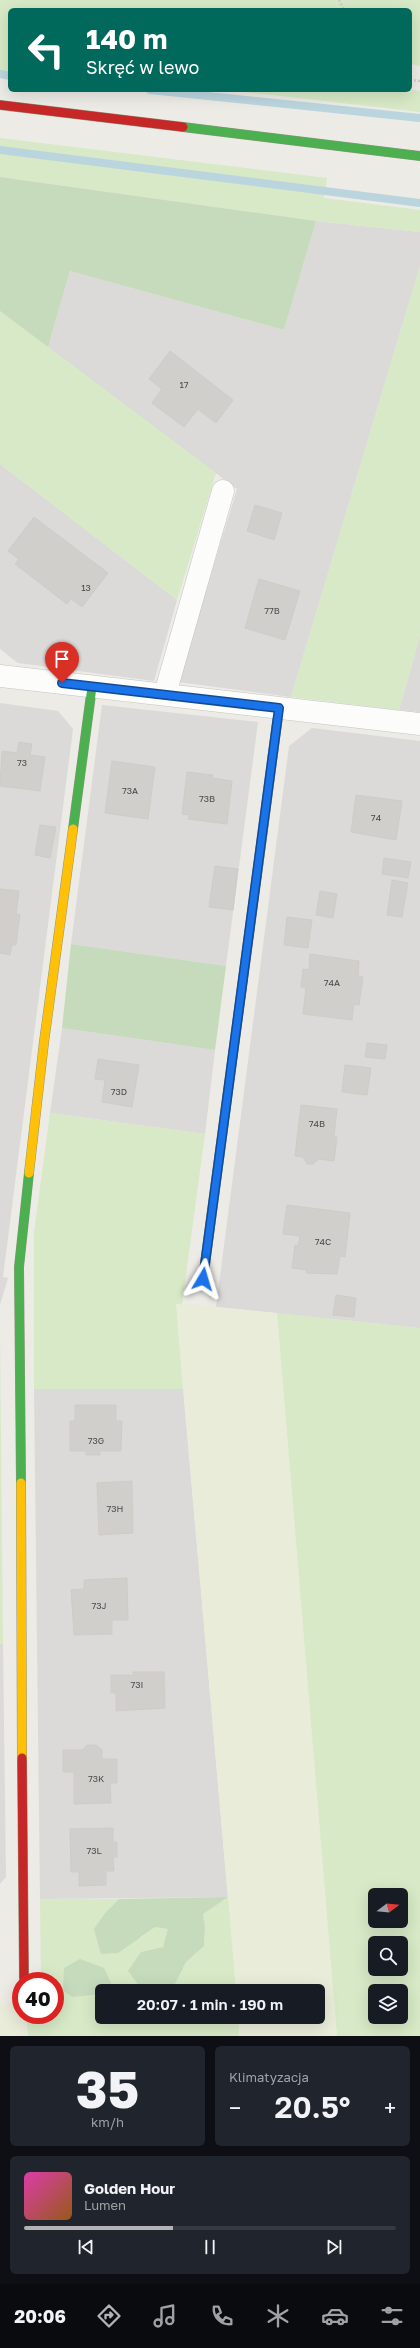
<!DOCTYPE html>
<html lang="pl">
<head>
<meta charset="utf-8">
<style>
  body { margin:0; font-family:"Golos Text",sans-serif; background:#20242c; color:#f1f3f6; height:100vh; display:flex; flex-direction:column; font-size:15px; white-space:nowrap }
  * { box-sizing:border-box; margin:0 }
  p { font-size:13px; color:#9ea1a6 }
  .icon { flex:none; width:22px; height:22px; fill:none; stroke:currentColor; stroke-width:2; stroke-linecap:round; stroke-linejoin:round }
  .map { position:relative; height:2036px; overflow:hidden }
  .panel { display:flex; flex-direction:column; gap:10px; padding:10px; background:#0d0f14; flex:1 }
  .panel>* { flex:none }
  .top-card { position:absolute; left:8px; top:8px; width:404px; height:84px; border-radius:6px; box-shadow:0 4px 16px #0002; background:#00695c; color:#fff; overflow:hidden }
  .needle { width:26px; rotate:74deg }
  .fabs { position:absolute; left:368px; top:1888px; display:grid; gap:8px }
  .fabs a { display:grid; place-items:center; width:40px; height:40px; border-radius:6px; background:#171b24; box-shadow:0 4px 16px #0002; font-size:20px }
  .speed { position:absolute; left:12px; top:1972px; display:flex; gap:8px; font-size:20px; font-weight:700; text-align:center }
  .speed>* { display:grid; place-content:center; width:52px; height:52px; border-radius:50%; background:#171b24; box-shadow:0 4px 16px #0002; line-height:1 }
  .speed .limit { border:6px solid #d22; background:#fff; color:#111 }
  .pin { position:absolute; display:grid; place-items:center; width:34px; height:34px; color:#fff; margin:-41px -17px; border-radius:50% 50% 50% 0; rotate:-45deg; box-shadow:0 0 4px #0007 }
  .pin .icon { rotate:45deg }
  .me { position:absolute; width:44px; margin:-22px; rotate:7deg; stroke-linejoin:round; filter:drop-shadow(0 0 3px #0008) }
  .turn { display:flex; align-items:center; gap:14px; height:84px; padding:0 12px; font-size:18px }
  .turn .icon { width:52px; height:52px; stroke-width:2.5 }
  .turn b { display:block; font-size:28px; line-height:34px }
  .big { font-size:30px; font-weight:600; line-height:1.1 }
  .panel .card { flex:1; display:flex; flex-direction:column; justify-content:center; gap:6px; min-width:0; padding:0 14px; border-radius:6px; background:#20242c }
  .panel .dial { align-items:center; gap:0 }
  .dial b { font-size:52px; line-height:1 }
  .song { display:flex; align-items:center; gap:12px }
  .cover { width:48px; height:48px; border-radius:6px; background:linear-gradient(135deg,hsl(320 70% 55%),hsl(30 70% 35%)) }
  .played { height:4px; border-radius:2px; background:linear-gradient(90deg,#b2b4b4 40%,#363941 40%) }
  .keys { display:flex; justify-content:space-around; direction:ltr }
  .heat { display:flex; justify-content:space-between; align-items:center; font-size:22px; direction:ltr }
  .panel .tiles { flex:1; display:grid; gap:10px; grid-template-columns:1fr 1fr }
  .card:last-child { grid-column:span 2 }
  .trip { position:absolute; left:95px; top:1984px; width:230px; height:40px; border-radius:6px; background:#171b24; box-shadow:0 4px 16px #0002; font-weight:600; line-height:40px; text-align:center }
  .tab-bar { display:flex; height:64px; justify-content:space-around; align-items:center; background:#090b0e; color:#9ea1a6 }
  .tab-bar .icon { width:28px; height:28px }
  .tab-bar .active { color:#b2b4b4 }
  .tab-bar b { font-size:18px; color:#f1f3f6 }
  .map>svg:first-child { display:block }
</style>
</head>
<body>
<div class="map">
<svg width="420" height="2036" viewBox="0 0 420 2036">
  <rect width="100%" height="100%" fill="#ecebe6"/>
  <g fill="#dbdad8">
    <path d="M316,221L420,232V266L291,697L178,682L237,489L48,347L70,271L284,330Z"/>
    <path d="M0,464L177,600L154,681L18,663L0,649Z"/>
    <path d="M420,636V712L399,710Z"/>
    <path d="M0,703L58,711L73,729L3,1277L8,1278L0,1305Z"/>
    <path d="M102,705L258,722L226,966L71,944Z"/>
    <path d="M312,728L420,741V1328L216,1307L289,746Z"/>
    <path d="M62,1028L215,1050L205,1134L50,1113Z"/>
    <path d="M34,1389H183L228,1897L40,1899Z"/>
    <path d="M0,1644H3L6,1877L0,1884Z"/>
  </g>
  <g fill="#eaecda">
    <path d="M176,1303L277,1313L337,2036H239L238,2017H318V1991H236Z"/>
    <path d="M21,2001V2015H26L28,2036H0V2004Z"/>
  </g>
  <g fill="#d7e9c6" fill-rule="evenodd">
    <path d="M0,0H420V66L410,64V10H10V72L0,70Z"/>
    <path d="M410,89L420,91V112L228,90Z"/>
    <path d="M0,138L327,178L324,198L420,210V232L316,221L0,177Z"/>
    <path d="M420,266V636L399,710L291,697Z"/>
    <path d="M0,311L216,473L177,600L0,464Z"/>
    <path d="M50,1113L205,1134L182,1304H176L183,1389H34V1232Z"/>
    <path d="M277,1313L420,1328V2036H337ZM375,1895H401V1921H375ZM375,1943H401V1969H375ZM375,1991H401V2017H375Z"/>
    <path d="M0,1333L3,1644H0Z"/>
    <path d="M228,1897L236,1991H115L104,1968L73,1997L102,1994V2017H238L239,2036H28L26,2015H55V1981H41L40,1899H119L106,1912L141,1938L155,1927L169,1929L163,1947L141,1952L173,1988L186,1962L204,1946L205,1928L203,1914Z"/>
  </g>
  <g fill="#c6dabc">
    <path d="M0,177L316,221L284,330L70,271L48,347L0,311Z"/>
    <path d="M71,944L226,966L215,1050L62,1028Z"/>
    <path d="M228,1897L203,1914L205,1928L204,1946L186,1962L173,1988L143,1991L128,1971L141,1952L163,1947L168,1929L155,1927L118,1953L101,1954L94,1929L106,1912L119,1899Z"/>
    <path d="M80,1959L104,1968L115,1991H102V1994L73,1997L63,1991L64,1968Z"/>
  </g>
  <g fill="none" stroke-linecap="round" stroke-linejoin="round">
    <g stroke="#bbd5de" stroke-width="8">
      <path d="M0,74L10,76"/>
      <path d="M150,90L420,118"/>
      <path d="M0,150L420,203"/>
    </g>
  </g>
  <g fill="#d0cfcc" stroke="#cfccc8">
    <path d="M170,351L233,400L216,423L198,409L184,427L152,403L162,389L149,379Z"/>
    <path d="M255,505L282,513L274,540L247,531Z"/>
    <path d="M34,517L108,573L82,607L71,599L67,604L15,564L19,559L8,551Z"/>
    <path d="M259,579L300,591L285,640L245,628Z"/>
    <path d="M19,742L32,744L30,755L45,757L40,791L0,786L2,751L17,753Z"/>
    <path d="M112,761L155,767L148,819L105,813Z"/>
    <path d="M187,772L213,775L212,778L232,781L227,824L188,819L189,815L182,814Z"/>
    <path d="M356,795L402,801L396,840L351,832Z"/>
    <path d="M40,825L56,827L50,858L35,855Z"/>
    <path d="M384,858L411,862L408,878L382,874Z"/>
    <path d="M215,866L238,869L233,910L209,907Z"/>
    <path d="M392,880L408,883L402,917L387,915Z"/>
    <path d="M0,889L19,891L16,914L20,915L18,928L16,945H12L10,955L0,953Z"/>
    <path d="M320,891L337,894L333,918L316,915Z"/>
    <path d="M287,917L312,920L308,948L284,945Z"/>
    <path d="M310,954L359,961L358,976L363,977L359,1005L354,1004L352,1020L303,1014L306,988L301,987L303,969L309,970Z"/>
    <path d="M367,1043L387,1045L385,1059L365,1057Z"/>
    <path d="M98,1059L139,1065L132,1107L102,1102L105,1080L95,1079Z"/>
    <path d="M345,1065L371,1068L367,1095L342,1092Z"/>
    <path d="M301,1105L337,1109L334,1136L337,1137L334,1161L319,1159L313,1164H307L303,1157L295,1156Z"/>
    <path d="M287,1205L350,1213L345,1257L340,1256L337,1274L306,1273L307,1270L292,1268L295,1245L298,1246L300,1236L283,1234Z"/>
    <path d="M336,1295L356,1298L354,1317L333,1315Z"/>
    <path d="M75,1405H116V1421H122L121,1451H100V1455H86V1451H70V1421H75Z"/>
    <path d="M132,1481L133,1533L99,1535L97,1483Z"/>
    <path d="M127,1578L128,1620H112V1634L74,1635L71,1590L84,1589V1580Z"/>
    <path d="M133,1672H164L165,1708L116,1711V1693H111V1675H134Z"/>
    <path d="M87,1745H96L102,1750V1759H117V1783H110L111,1803L74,1804V1772H63V1750H82Z"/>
    <path d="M113,1828V1843L117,1842V1857H113L114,1871H106V1885L79,1886V1872H71L70,1829Z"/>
  </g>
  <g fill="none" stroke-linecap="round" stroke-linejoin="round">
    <g stroke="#c5c4c2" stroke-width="23">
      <g id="street">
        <path d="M0,676L420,724"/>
        <path d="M165,694L223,491"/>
      </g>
    </g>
    <g stroke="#92957f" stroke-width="10">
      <g id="fast">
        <path d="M183,127L420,156"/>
        <path d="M73,829L92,687"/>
        <path d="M21,1483L19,1267L29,1173"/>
      </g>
    </g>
    <g stroke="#92957f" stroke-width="10">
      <g id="slow">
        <path d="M257,875L279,708"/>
        <path d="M29,1173L44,1042L73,829"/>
        <path d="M203,1279L223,1129"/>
        <path d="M21,1483L22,1758"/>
      </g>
    </g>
    <g stroke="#92957f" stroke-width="10">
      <g id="jam">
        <path d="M0,105L183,127"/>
        <path d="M223,1129L257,875"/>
        <path d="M22,1758L24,1978"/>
      </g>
    </g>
    <g stroke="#d5cac7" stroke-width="2.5" stroke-dasharray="2 2" stroke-linecap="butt">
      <path d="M339,0L344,10"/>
      <path d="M410,80L420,81"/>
    </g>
    <use href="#street" stroke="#fcfcfb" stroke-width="22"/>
    <use href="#fast" stroke="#4caf50" stroke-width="9"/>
    <use href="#slow" stroke="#ffc107" stroke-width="9"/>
    <use href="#jam" stroke="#c62828" stroke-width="9"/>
  </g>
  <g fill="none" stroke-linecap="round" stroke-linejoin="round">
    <g stroke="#114b97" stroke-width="10">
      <path id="route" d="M62,683L279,708L203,1279"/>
    </g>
    <use href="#route" stroke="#1a73e8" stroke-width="7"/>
  </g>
  <g text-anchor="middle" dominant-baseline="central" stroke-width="3" stroke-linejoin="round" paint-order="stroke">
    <g font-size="9" fill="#4a4a4a">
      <text x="184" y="384">17</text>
      <text x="86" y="587">13</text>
      <text x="272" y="610">77B</text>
      <text x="22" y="762">73</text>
      <text x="130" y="790">73A</text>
      <text x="207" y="798">73B</text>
      <text x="376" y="817">74</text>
      <text x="332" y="982">74A</text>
      <text x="119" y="1091">73D</text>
      <text x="317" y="1123">74B</text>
      <text x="323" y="1241">74C</text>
      <text x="96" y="1440">73G</text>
      <text x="115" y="1508">73H</text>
      <text x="99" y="1605">73J</text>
      <text x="137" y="1684">73I</text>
      <text x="96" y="1778">73K</text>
      <text x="94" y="1850">73L</text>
    </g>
  </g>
</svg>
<div class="fabs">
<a><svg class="needle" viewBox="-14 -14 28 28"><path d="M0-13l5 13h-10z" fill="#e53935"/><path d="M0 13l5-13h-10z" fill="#9ea1a6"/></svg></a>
<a><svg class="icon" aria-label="search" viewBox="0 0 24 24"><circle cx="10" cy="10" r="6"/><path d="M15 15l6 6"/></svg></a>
<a><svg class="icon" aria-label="layers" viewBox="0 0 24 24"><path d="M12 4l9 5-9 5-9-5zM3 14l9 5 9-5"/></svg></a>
</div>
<div class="speed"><div class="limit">40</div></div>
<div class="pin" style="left:62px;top:683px;background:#d93025"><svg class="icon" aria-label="arrive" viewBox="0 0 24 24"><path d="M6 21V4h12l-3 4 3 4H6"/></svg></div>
<svg class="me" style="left:203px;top:1279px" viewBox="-20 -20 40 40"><path d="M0-17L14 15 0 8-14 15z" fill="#1a73e8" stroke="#fff" stroke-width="4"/></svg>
<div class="trip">20:07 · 1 min · 190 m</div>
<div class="top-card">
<div class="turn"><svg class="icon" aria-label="left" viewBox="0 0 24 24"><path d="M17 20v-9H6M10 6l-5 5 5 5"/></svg><div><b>140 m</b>Skręć w lewo</div></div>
</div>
</div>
<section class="panel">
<div class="tiles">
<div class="card dial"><b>35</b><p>km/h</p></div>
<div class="card"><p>Klimatyzacja</p>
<div class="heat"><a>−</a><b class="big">20.5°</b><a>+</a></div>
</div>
<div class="card">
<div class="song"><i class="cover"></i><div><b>Golden Hour</b><p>Lumen</p></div></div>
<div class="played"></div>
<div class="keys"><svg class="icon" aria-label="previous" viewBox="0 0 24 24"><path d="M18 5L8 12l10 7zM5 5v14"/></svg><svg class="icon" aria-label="pause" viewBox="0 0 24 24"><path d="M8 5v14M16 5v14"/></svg><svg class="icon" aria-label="next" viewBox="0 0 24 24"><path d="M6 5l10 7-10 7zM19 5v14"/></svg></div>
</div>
</div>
</section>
<nav class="tab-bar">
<b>20:06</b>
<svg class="icon active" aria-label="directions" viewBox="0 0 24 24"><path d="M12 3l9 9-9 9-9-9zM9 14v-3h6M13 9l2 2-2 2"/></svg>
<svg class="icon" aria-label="music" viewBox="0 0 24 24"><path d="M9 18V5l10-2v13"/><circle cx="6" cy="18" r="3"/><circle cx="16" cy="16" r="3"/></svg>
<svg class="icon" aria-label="phone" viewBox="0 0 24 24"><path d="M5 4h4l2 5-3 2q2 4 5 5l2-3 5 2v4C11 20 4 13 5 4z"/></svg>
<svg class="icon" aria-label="climate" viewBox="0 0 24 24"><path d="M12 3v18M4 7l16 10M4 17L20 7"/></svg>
<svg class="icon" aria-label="car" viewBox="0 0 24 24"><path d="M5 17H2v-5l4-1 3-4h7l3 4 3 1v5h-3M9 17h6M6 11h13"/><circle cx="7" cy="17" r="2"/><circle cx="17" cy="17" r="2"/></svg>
<svg class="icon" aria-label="filters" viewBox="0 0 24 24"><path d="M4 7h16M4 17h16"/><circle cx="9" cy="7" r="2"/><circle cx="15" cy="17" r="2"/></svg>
</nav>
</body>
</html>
